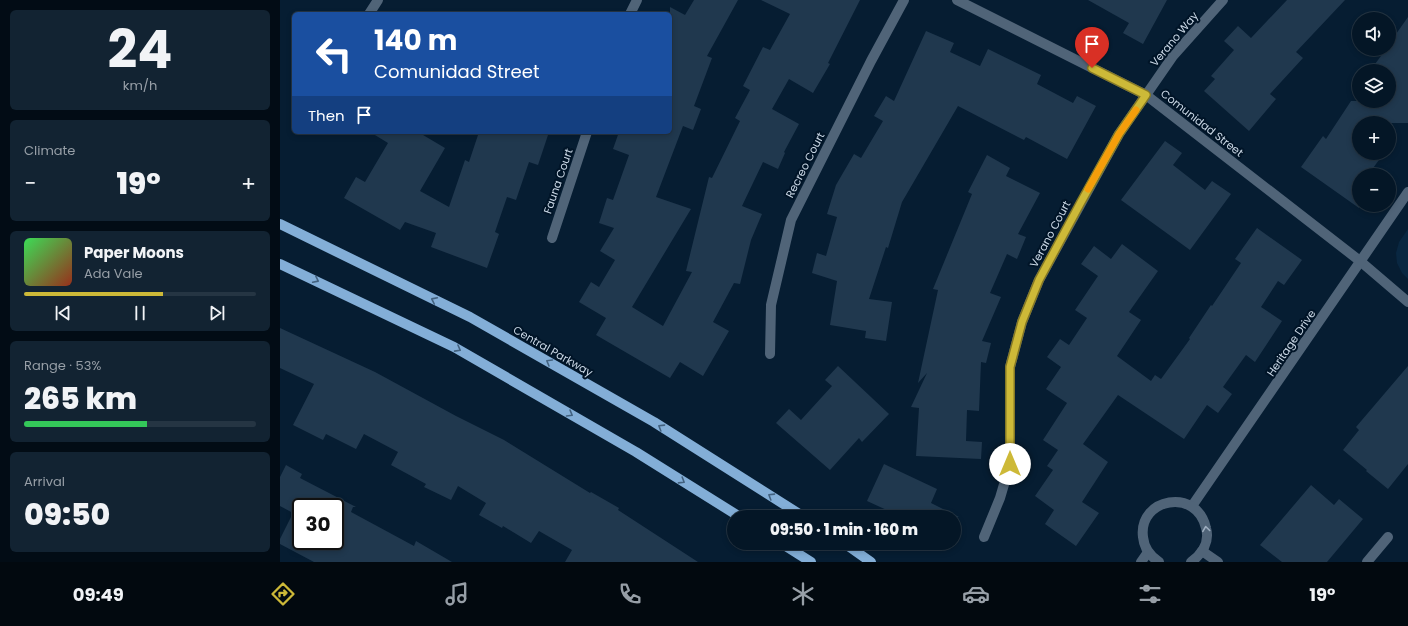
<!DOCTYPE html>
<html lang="en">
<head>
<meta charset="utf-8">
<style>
  body { margin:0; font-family:Poppins,sans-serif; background:#122332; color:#f1f3f6; height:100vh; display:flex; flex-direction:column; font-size:15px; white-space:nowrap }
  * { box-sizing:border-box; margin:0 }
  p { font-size:13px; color:#979fa7 }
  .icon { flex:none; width:22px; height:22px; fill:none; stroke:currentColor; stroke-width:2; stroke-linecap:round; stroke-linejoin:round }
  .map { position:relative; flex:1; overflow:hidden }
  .side { display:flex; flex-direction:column; gap:10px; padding:10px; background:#020c15; width:280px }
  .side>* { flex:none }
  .banner { position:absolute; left:12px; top:12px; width:380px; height:122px; border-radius:6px; box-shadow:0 2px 6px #0003,0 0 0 1px #253543; background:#1a4fa0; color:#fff; overflow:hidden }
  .controls { position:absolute; left:1072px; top:12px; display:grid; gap:8px }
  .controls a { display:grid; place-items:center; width:44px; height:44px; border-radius:50%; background:#041626; box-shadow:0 2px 6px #0003,0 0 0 1px #253543; font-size:20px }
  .speed { position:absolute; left:12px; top:498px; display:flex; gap:8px; font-size:20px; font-weight:700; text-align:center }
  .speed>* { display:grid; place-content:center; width:52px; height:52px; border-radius:50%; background:#041626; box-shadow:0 2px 6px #0003,0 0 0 1px #253543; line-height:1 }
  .speed .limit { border:2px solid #111; border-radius:6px; background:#fff; color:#111 }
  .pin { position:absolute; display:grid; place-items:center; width:34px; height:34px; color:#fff; margin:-41px -17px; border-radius:50% 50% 50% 0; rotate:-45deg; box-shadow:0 0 4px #0007 }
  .pin .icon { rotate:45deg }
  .me { position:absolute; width:44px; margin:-22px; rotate:0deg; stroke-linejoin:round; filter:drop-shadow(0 0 3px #0008) }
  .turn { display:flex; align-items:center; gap:14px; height:84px; padding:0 16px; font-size:18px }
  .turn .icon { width:52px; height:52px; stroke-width:2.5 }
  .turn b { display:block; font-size:28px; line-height:34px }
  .then { display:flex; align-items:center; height:38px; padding:0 16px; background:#0003; gap:8px; font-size:15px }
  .big { font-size:30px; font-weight:800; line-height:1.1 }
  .side .card { flex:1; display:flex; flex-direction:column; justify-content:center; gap:6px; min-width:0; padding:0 14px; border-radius:6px; background:#122332 }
  .side .dial { align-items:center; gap:0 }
  .dial b { font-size:52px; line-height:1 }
  .song { display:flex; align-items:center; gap:12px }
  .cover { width:48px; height:48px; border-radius:6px; background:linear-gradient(135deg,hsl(130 70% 55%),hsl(10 70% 35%)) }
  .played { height:4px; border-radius:2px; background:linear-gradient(90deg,#cdb938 60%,#253543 60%) }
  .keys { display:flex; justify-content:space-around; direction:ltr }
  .heat { display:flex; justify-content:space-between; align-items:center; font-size:22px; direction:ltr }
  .charge { height:6px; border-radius:3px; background:linear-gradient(90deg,#34c759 53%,#253543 0) }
  .trip { position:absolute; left:447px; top:510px; width:234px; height:40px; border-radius:20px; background:#041626; box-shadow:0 2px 6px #0003,0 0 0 1px #253543; font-weight:800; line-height:40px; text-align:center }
  .tabs { display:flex; height:64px; justify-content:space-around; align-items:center; background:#02090f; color:#979fa7 }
  .tabs .icon { width:28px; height:28px }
  .tabs .current { color:#cdb938 }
  .tabs b { font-size:18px; color:#f1f3f6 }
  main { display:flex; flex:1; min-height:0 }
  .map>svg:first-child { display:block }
</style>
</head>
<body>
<main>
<section class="side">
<div class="card dial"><b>24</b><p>km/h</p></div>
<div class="card"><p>Climate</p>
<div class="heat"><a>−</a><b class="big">19°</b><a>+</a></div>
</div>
<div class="card">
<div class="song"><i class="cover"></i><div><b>Paper Moons</b><p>Ada Vale</p></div></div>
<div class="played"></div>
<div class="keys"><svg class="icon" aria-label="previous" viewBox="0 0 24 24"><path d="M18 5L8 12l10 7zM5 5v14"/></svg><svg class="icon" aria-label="pause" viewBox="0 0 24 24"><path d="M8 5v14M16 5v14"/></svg><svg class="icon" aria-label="next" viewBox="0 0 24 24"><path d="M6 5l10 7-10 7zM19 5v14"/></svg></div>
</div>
<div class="card"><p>Range · 53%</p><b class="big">265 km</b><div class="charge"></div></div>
<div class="card"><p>Arrival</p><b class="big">09:50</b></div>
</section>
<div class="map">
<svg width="1128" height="562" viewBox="0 0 1128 562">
  <rect width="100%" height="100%" fill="#061d32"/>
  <path fill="#092741" d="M1128,229V279L1122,273L1117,263L1116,253L1119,242Z"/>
  <g fill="#20384e" fill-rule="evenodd">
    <path d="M414,0H458L427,56L432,58L414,106L421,109L413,130L403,126L376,197L411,209L352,307L383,326L412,272L406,271L429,177L432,178L460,121L455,118L470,90L463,86L483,47L490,50L510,14L481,0H580L548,63L550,64L533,93L509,79L492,109L519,124L504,152L505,153L498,169L483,162L462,206L482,214L471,240L460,284L454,283L433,322L449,331L423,376L400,362L390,378L316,335L326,318L299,302L311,282L319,287L335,260L320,251L334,228L319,223L327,198L333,200L349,155L333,149L339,132H390V7L405,15Z"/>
    <path d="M808,0H887L863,44L843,33L849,23Z"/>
    <path d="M1007,0H1065L1016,52L1023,58L990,94L996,99L969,131L924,91L935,79L931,76L954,50L944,41L958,26L971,38Z"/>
    <path d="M1128,17V123H1076L1079,125V153H1104L1088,175H1079V208L1021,167L1043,136L1046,139L1071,101H1109V71H1090L1106,49H1109V44Z"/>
    <path d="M646,31L674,43L670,52L700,66L708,49L761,75L757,84L793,103L797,96L816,106L787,159L746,137L744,140L678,106L622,202L608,248L606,247L589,299L612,302L606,341L585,338L586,331L550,325L557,281L532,273L537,253L546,256L557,217L547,214L556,185L574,154L581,158L603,121L594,116L606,96L614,101Z"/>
    <path d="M90,132H138L165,148L140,191L169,207L185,160L189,162L199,132H260L268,135L258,165L249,162L236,200L227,197L215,232L219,234L207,268L151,247L156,233L125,222L120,230L64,198L76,177L85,182L108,143Z"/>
    <path d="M885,141L902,153L893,165L925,190L932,181L951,194L910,250L841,200Z"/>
    <path d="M707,155L730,168L726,176L760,193L738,234L746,237L737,259L727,254L710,293L721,297L702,341L711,343L706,363L701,362L699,411L687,410L686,441L702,442L701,459L636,456L639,408L631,407L647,373L638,383L658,290L653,289L692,194L688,192Z"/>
    <path d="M977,228L1022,260L1004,285L998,281L981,307L1002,321L975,362L966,355L943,387L952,394L938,413L927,405L904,439L838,395L803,444L828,462L802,502L819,513L796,546L765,524L774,510L755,496L773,470L767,466L778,450L763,440L787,403L766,389L781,367L767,357L780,339L789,345L807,318L795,310L818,276L801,264L814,246L831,259L842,244L878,271L849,312L861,320L837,356L871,381L875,375L881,379L910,339L909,338L931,305L932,306L961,263L955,259Z"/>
    <path d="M0,328L95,372L176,416L224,440L310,493L311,492L339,508L338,510L418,562H285L292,550L259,531L251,543L223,526L222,528L199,515L206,503L178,486L171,500L144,487L146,484L111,465L118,452L84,434L76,449L46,434L43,440L13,425L34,384L0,368Z"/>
    <path d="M558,366L609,414L582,442L579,438L550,470L496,423L509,409L521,420L552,386L545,380Z"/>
    <path d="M1128,366V464L1108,489L1086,471L1087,470L1063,450L1079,430L1076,427Z"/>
    <path d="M604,464L657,489L651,503L679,517H622L587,501Z"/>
    <path d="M6,465L22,474L20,478L76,507H73L71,512L134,546L136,541L172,562H34L0,544V539L13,513L0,506V477ZM21,507H55V541H21Z"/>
    <path d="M1031,485L1054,505L1059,499L1083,519L1047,562H1002L980,545Z"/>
  </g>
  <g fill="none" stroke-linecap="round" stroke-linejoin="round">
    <g stroke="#506478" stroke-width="10">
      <path d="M677,0L866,95L1080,261L1128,302"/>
      <path d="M89,14L98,0"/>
      <path d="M350,14L357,0"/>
      <path d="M272,238L307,132"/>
      <path d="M490,354L491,305L511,220L591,61L624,0"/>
      <path d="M912,506L1128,192"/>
      <path d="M704,537L720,498L730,464V367L742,322L759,280L839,134L893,56L943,0"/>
      <path d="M922,551L938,562"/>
      <path d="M861,562L868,552"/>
      <path d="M879,562C870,556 864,548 863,537C858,498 917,487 926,528C930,542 922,554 911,562"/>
      <path d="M1087,562L1108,537"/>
    </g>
    <g stroke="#83aed7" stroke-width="10">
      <path d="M0,224L190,317L374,422L524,517"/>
      <path d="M0,264L174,347L356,452L460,517"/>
      <path d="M501,543L531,562"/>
      <path d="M564,543L591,562"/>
    </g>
  </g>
  <defs><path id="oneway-chevron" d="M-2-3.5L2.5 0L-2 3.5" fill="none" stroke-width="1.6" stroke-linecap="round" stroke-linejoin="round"/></defs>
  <g stroke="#42617f">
    <use href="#oneway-chevron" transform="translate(36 280) rotate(26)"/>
    <use href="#oneway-chevron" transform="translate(154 300) rotate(-154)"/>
    <use href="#oneway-chevron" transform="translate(178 349) rotate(29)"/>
    <use href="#oneway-chevron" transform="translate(269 362) rotate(-150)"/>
    <use href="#oneway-chevron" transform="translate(290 414) rotate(30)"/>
    <use href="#oneway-chevron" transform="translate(381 427) rotate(-148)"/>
    <use href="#oneway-chevron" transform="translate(402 481) rotate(32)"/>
    <use href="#oneway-chevron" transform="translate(491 496) rotate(-148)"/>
  </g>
  <use stroke="#9fafc0" href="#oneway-chevron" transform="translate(926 529) rotate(-98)"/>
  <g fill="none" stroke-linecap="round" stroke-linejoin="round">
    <g stroke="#857824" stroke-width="10">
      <path id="route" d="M730,464V367L742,322L759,280L801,202L839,134L866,95L812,68"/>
    </g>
    <use href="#route" stroke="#cdb938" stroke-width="7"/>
    <path stroke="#f59e0b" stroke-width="7" d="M808,189L839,134L856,110"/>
  </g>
  <g text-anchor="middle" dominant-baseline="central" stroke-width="4" stroke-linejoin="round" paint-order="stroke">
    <g font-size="11" fill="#cad8e6" stroke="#001427">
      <text transform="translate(894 39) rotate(-50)">Verano Way</text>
      <text transform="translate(922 123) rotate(38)">Comunidad Street</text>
      <text transform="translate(525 165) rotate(-63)">Recreo Court</text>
      <text transform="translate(278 181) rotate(-71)">Fauna Court</text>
      <text transform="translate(770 234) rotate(-62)">Verano Court</text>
      <text transform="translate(1011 343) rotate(-56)">Heritage Drive</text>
      <text transform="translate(273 351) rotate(30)">Central Parkway</text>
    </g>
  </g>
</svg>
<div class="controls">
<a><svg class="icon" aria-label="sound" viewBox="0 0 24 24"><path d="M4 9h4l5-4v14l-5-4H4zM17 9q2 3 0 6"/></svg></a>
<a><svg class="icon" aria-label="layers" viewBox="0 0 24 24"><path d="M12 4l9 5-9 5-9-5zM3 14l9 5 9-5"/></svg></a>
<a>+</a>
<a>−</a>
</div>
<div class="speed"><div class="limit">30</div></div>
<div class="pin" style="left:812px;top:68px;background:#d93025"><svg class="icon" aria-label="arrive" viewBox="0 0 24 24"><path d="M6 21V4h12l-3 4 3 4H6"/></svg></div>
<svg class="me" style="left:730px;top:464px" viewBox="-20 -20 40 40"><circle r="19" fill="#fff"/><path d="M0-13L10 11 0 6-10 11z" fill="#cdb938"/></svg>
<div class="trip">09:50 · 1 min · 160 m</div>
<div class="banner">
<div class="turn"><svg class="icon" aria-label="left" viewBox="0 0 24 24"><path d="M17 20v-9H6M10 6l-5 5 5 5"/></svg><div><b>140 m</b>Comunidad Street</div></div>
<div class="then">Then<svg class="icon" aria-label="arrive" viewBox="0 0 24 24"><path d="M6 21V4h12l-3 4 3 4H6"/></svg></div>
</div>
</div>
</main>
<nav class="tabs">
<b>09:49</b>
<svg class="icon current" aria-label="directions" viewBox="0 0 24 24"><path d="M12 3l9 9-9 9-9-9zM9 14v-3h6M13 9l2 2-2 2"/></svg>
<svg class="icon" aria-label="music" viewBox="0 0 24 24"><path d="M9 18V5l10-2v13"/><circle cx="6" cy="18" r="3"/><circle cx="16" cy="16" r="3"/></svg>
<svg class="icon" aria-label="phone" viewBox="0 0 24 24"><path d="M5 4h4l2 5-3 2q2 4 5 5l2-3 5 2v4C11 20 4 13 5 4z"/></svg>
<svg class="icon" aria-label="climate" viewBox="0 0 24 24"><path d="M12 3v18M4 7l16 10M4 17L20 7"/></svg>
<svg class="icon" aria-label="car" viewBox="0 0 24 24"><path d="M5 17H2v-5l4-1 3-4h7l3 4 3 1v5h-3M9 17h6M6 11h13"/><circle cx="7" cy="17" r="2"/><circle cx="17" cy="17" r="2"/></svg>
<svg class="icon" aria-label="filters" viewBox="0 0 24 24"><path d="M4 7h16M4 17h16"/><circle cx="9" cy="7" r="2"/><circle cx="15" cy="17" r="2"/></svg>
<b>19°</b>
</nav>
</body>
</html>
